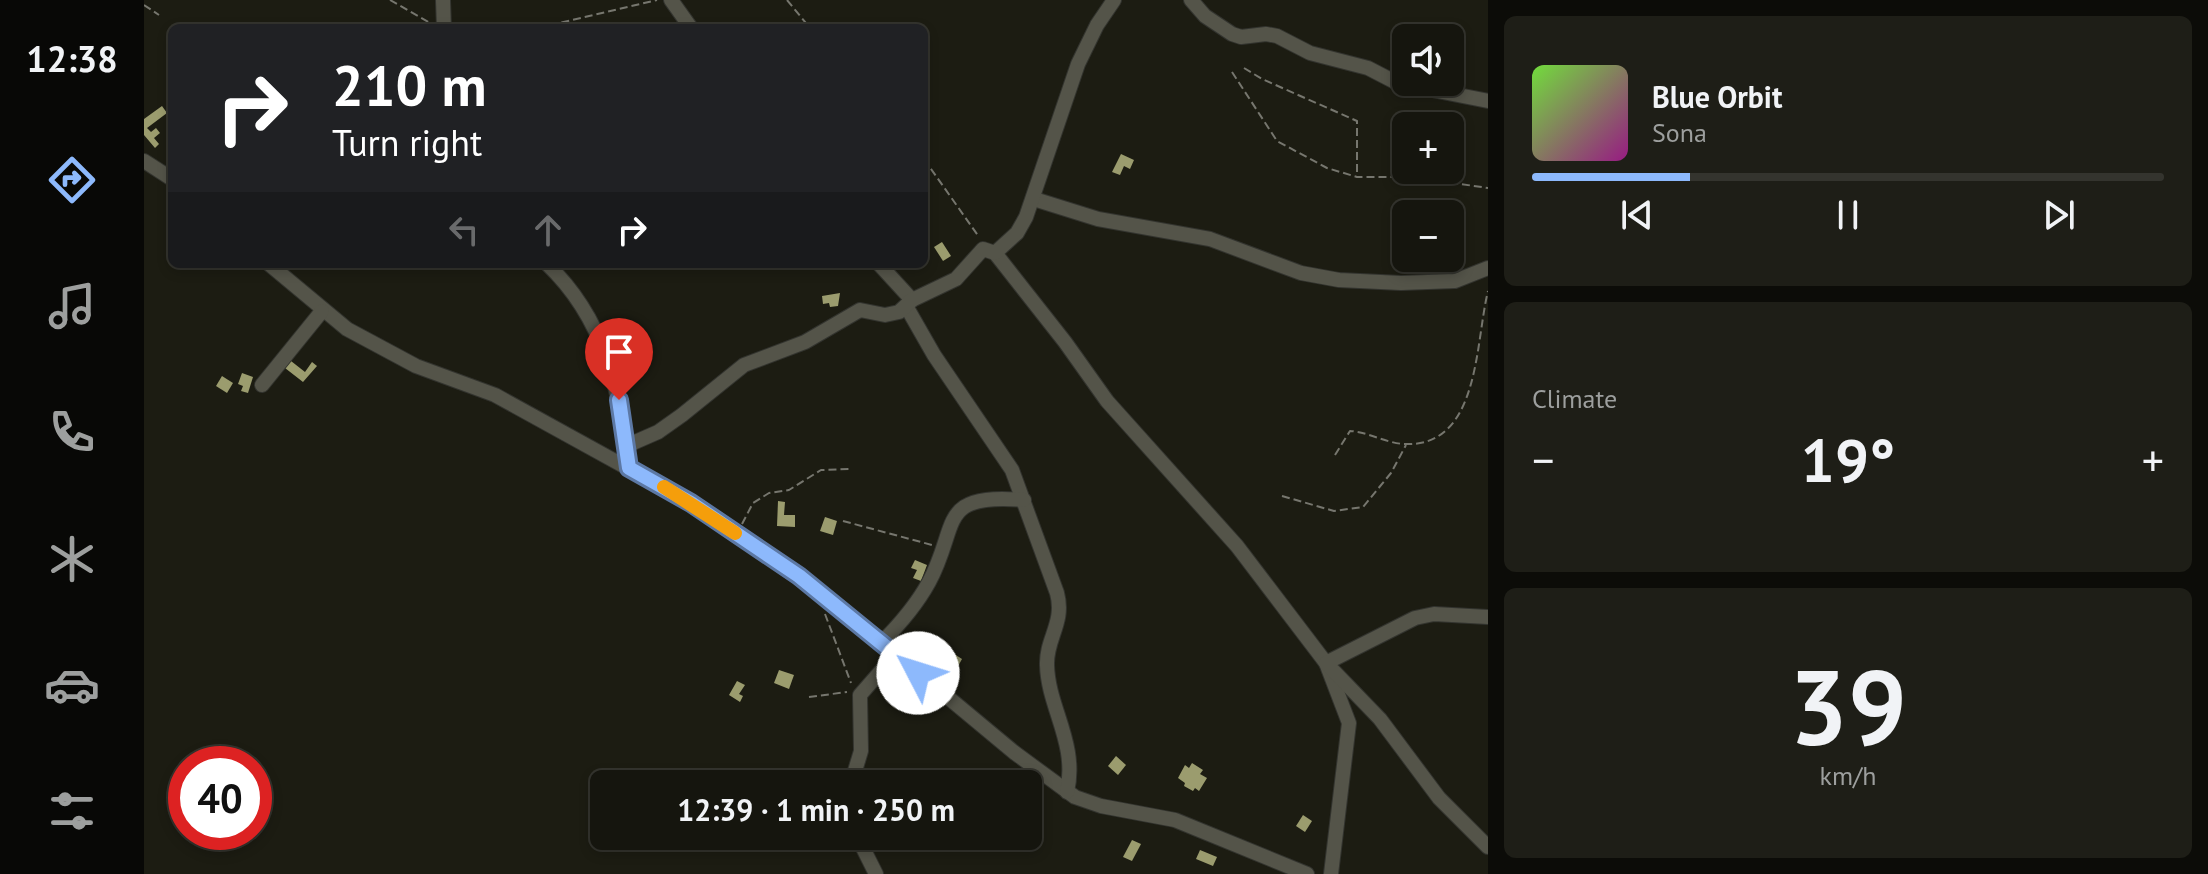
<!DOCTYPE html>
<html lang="en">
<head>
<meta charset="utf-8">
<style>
  body { margin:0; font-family:"PT Sans",sans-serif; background:#1e1e17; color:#f1f3f6; height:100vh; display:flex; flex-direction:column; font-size:30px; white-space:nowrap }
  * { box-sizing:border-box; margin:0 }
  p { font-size:26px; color:#9d9f9e }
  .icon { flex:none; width:44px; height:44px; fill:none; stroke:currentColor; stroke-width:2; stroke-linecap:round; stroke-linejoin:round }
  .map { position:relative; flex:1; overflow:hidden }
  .side { display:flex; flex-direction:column; gap:16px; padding:16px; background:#0c0c08; width:720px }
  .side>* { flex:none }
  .top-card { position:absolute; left:24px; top:24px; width:760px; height:244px; border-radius:12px; box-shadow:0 4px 12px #0003,0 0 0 2px #34342e; background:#202124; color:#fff; overflow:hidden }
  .buttons { position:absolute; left:1248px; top:24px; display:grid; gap:16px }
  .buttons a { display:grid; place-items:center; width:72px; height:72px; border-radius:12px; background:#15150e; box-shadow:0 4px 12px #0003,0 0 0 2px #34342e; font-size:40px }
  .speed { position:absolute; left:24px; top:746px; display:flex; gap:16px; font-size:40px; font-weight:700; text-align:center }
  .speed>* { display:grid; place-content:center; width:104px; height:104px; border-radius:50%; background:#15150e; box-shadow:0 4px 12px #0003,0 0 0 2px #34342e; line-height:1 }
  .speed .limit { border:12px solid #d22; background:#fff; color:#111 }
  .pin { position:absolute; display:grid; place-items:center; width:68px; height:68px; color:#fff; margin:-82px -34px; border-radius:50% 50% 50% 0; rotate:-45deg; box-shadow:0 0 8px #0007 }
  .pin .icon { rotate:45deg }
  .me { position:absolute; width:88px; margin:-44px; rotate:310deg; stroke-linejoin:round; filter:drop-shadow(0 0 6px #0008) }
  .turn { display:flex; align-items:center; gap:28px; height:168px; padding:0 32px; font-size:36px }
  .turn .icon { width:104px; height:104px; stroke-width:2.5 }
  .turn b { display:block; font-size:56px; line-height:68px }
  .lanes { display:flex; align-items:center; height:76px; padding:0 32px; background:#0003; justify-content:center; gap:40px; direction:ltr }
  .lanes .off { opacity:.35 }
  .big { font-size:60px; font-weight:700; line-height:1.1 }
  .side .widget { flex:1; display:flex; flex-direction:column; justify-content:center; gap:12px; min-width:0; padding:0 28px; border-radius:12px; background:#1e1e17 }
  .side .dial { align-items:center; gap:0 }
  .dial b { font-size:104px; line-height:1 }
  .song { display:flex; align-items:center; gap:24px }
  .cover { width:96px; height:96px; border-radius:12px; background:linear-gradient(135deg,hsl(100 70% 55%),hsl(310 70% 35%)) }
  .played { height:8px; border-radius:4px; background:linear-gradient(90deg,#8db9fc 25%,#34342e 25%) }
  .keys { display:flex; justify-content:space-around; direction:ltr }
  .heat { display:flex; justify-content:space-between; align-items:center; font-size:44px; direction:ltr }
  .trip { position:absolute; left:446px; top:770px; width:452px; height:80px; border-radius:12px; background:#15150e; box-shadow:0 4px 12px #0003,0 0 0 2px #34342e; font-weight:700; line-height:80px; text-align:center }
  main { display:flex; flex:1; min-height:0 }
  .dock { display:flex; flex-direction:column; width:144px; justify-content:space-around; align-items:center; background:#080806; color:#9d9f9e }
  .dock .icon { width:56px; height:56px }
  .dock .current { color:#8db9fc }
  .dock b { font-size:36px; color:#f1f3f6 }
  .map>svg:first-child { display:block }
</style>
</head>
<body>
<main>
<nav class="dock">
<b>12:38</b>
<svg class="icon current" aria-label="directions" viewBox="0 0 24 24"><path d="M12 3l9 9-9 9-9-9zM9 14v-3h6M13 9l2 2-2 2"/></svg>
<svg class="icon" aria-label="music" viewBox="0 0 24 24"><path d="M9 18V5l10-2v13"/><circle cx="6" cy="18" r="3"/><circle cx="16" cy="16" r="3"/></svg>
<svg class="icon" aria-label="phone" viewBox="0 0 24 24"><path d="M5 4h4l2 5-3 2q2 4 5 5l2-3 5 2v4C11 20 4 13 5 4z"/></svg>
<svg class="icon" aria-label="climate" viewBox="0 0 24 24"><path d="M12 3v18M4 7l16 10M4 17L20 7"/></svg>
<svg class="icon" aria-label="car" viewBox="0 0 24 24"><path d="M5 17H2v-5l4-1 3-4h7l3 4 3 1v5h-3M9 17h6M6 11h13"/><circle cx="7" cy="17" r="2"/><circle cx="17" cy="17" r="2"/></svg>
<svg class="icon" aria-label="filters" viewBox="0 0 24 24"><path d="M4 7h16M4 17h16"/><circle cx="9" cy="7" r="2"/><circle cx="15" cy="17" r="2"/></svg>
</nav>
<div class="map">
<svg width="1344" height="874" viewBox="0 0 1344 874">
  <rect width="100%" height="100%" fill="#1c1c12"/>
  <g fill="#9b9c6e">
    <path d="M18,106L23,113L3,128L7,132L12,128L16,133L10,138L15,144L11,148L0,135V119Z"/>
    <path d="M977,154L990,160L986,169L980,166L976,175L968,172Z"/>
    <path d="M798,242L807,256L799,261L790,247Z"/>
    <path d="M696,293L694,306L686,307L685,303L679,304L678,296Z"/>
    <path d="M147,361L161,372L168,362L173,366L159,382L141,368Z"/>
    <path d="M98,373L109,377L104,393L97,391L99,386L94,384Z"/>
    <path d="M78,376L89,383L83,393L72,386Z"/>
    <path d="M634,501L641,502L640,515H651V527L633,526Z"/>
    <path d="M681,517L693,521L689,535L676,531Z"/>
    <path d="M771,560L783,565L777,581L769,578L773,570L767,568Z"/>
    <path d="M807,652L818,659L812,670L800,663Z"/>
    <path d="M635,670L650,675L645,689L630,683Z"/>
    <path d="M593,681L601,685L595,694L599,696L596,702L585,695Z"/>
    <path d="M972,756L982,765L974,775L964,766Z"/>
    <path d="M1048,763L1059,770L1056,774L1063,778L1055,791L1051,788L1049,791L1040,786L1041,783L1034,778L1041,765L1045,768Z"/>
    <path d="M840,769L848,779L842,784H831L827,780Z"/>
    <path d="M1159,815L1168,821L1161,832L1152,826Z"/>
    <path d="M988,840L997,844L988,861L979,857Z"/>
    <path d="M1056,850L1073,857L1069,866L1052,859Z"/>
  </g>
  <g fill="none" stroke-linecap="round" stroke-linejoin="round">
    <g stroke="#33342f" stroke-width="16">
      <g id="minor">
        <path d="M299,0L300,28"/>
        <path d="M527,0L547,28"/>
        <path d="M1047,0L1061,16L1088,34L1097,37L1122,34L1133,36L1166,53L1224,68L1253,83L1344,101"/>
        <path d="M0,161L28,179"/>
        <path d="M890,199L954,219L1066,239L1157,273L1195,280L1257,283L1311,281L1344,268"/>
        <path d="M851,253L921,342L963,401L1093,546L1182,663L1205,723L1187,874"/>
        <path d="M125,264L203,329L272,366L351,395L547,503L693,605L871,753L931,797L957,806L1031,820L1163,874"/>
        <path d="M403,264C461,319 476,390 485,468"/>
        <path d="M735,264L768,300"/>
        <path d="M762,306L790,355L868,470L913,593C921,623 902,638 903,665C904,708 934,743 923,792"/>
        <path d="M118,385L178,311"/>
        <path d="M482,446L514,432L538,415L600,365L661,342L716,310L741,315L755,312L768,300L812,279L839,249L851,253L873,233L882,217L934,64L953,25L970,0"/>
        <path d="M1344,617L1290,614L1271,618L1182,663L1236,719L1295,798L1344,847"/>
        <path d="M738,642C756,624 773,604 785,582C816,524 792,493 880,500"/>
        <path d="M707,784L717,751L716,695L751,655"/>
        <path d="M713,836L732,874"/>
      </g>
    </g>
    <g stroke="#76766e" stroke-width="2" stroke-dasharray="8 4" stroke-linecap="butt">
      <path d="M246,0L286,23"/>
      <path d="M643,0L666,28"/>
      <path d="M0,5L15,15"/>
      <path d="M394,28L513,0"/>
      <path d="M1100,68L1118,79L1213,121V175"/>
      <path d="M1088,72L1133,141L1183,168L1213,177H1268L1344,188"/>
      <path d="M780,159L835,237"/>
      <path d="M1191,455L1206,431C1224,432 1242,443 1260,444C1336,448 1331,343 1344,291"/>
      <path d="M1138,496L1190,511L1219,507L1247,473L1262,445"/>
      <path d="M699,521L788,545"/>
      <path d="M598,524L609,503L625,493L645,490L677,470L706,469"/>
      <path d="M681,614L707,683"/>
      <path d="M665,697L703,692"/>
    </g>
    <use href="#minor" stroke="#545449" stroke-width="14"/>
  </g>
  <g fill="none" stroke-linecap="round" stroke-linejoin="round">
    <g stroke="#5c78a4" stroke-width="20">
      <path id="route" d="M475,400L485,468L547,503L655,576L774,673"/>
    </g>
    <use href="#route" stroke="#8db9fc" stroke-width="14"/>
    <path stroke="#f59e0b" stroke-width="14" d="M520,487L591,533"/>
  </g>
</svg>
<div class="buttons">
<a><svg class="icon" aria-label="sound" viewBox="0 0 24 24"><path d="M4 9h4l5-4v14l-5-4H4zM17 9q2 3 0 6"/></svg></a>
<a>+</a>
<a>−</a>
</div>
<div class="speed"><div class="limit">40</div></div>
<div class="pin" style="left:475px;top:400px;background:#d93025"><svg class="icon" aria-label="arrive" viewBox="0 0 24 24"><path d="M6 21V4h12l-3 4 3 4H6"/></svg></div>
<svg class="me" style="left:774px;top:673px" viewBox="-20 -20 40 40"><circle r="19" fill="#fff"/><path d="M0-13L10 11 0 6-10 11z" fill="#8db9fc"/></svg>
<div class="trip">12:39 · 1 min · 250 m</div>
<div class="top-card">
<div class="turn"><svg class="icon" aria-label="right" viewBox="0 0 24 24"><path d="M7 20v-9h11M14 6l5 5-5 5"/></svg><div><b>210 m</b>Turn right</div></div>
<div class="lanes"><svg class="icon off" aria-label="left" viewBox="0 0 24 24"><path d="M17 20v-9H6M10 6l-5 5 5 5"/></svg><svg class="icon off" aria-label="ahead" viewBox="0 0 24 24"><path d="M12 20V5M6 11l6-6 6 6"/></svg><svg class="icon" aria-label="right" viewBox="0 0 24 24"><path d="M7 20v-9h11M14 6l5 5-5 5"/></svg></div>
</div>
</div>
<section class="side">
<div class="widget">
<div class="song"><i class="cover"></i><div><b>Blue Orbit</b><p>Sona</p></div></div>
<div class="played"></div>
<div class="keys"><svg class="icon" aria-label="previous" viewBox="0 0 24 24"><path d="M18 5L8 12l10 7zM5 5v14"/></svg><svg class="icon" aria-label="pause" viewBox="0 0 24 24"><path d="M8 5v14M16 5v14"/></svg><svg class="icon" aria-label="next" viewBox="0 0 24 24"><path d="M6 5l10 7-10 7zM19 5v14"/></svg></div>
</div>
<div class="widget"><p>Climate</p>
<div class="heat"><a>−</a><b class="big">19°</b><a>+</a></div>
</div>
<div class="widget dial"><b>39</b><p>km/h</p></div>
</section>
</main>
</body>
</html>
